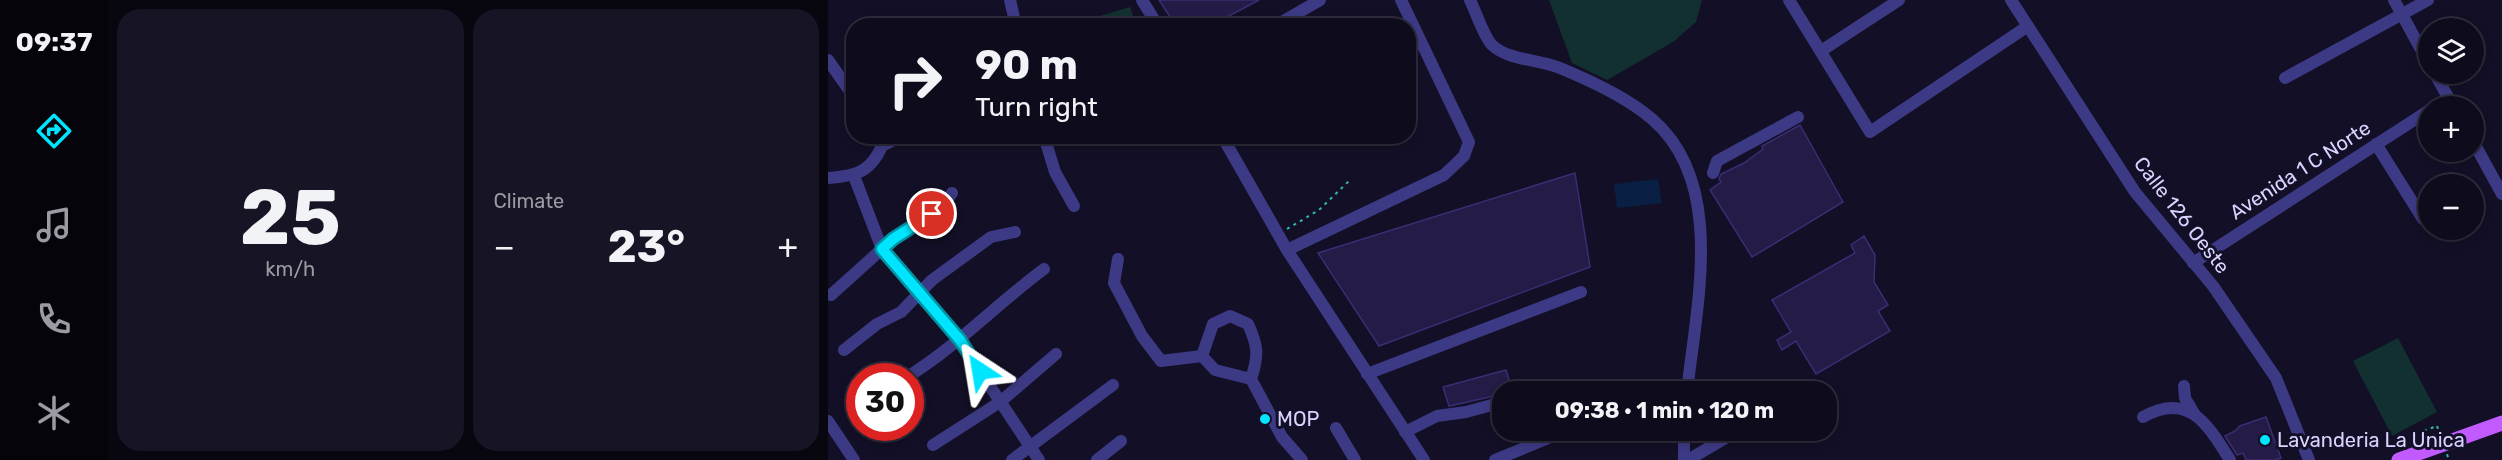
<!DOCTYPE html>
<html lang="en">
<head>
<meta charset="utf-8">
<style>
  body { margin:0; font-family:Rubik,sans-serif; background:#171425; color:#f1f3f6; height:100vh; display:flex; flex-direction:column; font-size:22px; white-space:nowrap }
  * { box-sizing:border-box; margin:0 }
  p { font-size:20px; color:#9b9ba3 }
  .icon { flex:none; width:33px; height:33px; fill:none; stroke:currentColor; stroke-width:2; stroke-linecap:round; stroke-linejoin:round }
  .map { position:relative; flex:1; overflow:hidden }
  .side { display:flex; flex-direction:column; gap:9px; padding:9px; background:#08060f; width:720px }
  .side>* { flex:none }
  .guide { position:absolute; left:18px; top:18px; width:570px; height:126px; border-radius:24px; box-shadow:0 3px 9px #0003,0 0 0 2px #2e2b3b; background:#0e0b1c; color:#f1f3f6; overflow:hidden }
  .controls { position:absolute; left:1590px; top:18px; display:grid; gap:12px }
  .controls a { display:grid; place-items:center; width:66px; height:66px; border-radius:50%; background:#0e0b1c; box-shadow:0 3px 9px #0003,0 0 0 2px #2e2b3b; font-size:30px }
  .speed { position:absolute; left:18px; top:363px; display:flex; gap:12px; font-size:30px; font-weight:700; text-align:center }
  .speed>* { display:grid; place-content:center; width:78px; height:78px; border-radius:50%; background:#0e0b1c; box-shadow:0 3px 9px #0003,0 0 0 2px #2e2b3b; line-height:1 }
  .speed .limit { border:9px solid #d22; background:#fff; color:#111 }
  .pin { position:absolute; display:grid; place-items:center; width:51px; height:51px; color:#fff; margin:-26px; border:3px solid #fff; border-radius:50%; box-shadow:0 2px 6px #0007 }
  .me { position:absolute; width:66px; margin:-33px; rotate:327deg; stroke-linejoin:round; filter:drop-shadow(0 0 4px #0008) }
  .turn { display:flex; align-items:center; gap:21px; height:126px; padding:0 30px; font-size:27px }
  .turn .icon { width:78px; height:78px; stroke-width:2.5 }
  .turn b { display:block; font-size:42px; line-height:51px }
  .big { font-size:45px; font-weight:700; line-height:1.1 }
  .side .card { flex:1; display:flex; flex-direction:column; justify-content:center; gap:9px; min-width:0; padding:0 21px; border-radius:24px; background:#171425 }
  .side .dial { align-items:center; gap:0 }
  .dial b { font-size:78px; line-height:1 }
  .heat { display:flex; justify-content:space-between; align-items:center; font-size:33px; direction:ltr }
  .side .tiles { flex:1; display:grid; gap:9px; grid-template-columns:repeat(2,1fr) }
  .trip { position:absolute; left:664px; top:381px; width:345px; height:60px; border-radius:24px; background:#0e0b1c; box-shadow:0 3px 9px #0003,0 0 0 2px #2e2b3b; font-weight:700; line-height:60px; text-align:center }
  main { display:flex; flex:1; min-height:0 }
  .menu { display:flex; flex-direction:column; width:108px; justify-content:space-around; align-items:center; background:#06040b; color:#9b9ba3 }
  .menu .icon { width:42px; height:42px }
  .menu .selected { color:#00e5ff }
  .menu b { font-size:27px; color:#f1f3f6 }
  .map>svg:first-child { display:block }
</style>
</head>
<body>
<main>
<nav class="menu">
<b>09:37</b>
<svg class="icon selected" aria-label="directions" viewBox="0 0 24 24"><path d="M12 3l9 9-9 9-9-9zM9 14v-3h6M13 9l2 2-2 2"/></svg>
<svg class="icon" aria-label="music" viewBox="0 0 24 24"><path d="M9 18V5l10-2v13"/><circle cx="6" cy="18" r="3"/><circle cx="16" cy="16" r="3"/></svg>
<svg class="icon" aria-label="phone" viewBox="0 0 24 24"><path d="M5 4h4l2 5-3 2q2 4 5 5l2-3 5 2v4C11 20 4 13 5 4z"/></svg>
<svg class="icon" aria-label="climate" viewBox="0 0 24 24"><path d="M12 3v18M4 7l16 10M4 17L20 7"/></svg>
</nav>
<section class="side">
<div class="tiles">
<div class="card dial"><b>25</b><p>km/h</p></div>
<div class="card"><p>Climate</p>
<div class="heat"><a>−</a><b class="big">23°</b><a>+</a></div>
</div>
</div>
</section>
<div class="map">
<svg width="1674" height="460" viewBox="0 0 1674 460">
  <rect width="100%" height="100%" fill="#130f26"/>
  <g fill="#12302f">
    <path d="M721,0H874L868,22L845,42L779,80L744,63Z"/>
    <path d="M302,7L308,25H242Z"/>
    <path d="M1570,338L1609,412L1564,436L1525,361Z"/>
  </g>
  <path fill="#0a1f44" d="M830,179L834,203L789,208L786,184Z"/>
  <g fill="#241b47" stroke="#3b2d73" stroke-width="1.5">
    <path d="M331,0H431L382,26H348Z"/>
    <path d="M972,125L1015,202L924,257L882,190L893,182L891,179L893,174L916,163L935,149L934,146Z"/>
    <path d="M747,173L762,267L551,346L490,253Z"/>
    <path d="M1036,236L1047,255L1046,282L1060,305L1050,311L1062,331L988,374L968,341L954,350L949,340L963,332L944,300L1027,253L1023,245Z"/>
    <path d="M678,370L685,392H675V394L621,406L615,387Z"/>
    <path d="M1438,417L1453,458L1447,460H1418L1415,453L1409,455L1397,436L1407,431L1412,426Z"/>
  </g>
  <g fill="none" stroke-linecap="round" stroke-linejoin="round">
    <g stroke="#2fb8b0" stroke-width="2" stroke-dasharray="3 4.5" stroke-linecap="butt">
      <path d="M459,229L491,210L521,181"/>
      <path d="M1598,437L1595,431L1609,426"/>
    </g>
    <g stroke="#3d3a85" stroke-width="12">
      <path d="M182,0L188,26"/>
      <path d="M314,0L330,26"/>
      <path d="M642,0C648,12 656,37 664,45C681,61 711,59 732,68C761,80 801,99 824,119C899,183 868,306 859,392"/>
      <path d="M961,0L1042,132L1200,26"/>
      <path d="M1183,0L1307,192L1385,286L1448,378L1481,460"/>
      <path d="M1566,0L1600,62"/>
      <path d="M447,26L492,0"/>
      <path d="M993,51L1071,0"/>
      <path d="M0,60L26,97"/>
      <path d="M1607,74L1625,106"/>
      <path d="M1457,78L1600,0"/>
      <path d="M1607,106L1621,98"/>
      <path d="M216,136L227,172L246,206"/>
      <path d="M394,136L459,250L596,460"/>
      <path d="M1646,143L1674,194"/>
      <path d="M1548,144L1595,219L1600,220"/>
      <path d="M54,146L74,136"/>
      <path d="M885,173L889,161L970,117"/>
      <path d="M26,176L54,249L132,341L211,460"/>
      <path d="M0,178C27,176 42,173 54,146"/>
      <path d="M459,250L616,175L636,156L641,142L573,0"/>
      <path d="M290,259L286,283L314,336L333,361L374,356"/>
      <path d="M1365,263L1600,111"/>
      <path d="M3,295L65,239L114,207L124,193"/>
      <path d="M16,350L49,324L73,312L104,280L163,237L187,232"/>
      <path d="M539,374L753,292"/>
      <path d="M81,376C130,345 170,303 216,269"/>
      <path d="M423,379L387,370L374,356L385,324L402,316L420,324C430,346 431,355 423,379L454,437L474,460"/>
      <path d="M1356,386L1357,398L1367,415"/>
      <path d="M1315,417C1361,391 1380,425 1402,460"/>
      <path d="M0,421L26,460"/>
      <path d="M508,428L527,460"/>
      <path d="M577,432L609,416L638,412L675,402"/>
      <path d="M105,445L172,402L228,354"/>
      <path d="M184,460L285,385"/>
      <path d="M269,460L293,441"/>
      <path d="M667,460L725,436"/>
      <path d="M856,460V430"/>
      <path d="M860,460L911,430"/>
    </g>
    <path stroke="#c25bff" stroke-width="15" d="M1571,460L1674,423"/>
    <path stroke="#2fb8b0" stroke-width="2" stroke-dasharray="3 4.5" stroke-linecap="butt" d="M1609,426L1621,460"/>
  </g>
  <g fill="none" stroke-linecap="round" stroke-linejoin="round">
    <g stroke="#0095a6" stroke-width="15">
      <path id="route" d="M104,214L65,239L54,249L132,340L152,371"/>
    </g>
    <use href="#route" stroke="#00e5ff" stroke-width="10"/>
  </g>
  <g fill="#00e5ff" stroke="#130f26" stroke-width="2">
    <circle cx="437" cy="419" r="6"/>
    <circle cx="1437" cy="440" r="6"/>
  </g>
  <g text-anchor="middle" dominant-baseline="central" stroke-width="6" stroke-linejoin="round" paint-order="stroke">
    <g font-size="20" fill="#d9d4ff" stroke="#130f26">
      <text transform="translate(1472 170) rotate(-33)">Avenida 1 C Norte</text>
      <text transform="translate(1354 215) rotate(52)">Calle 126 Oeste</text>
    </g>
    <g font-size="20" fill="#d9d4ff" stroke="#130f26" text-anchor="start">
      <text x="449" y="419">MOP</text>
      <text x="1449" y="440">Lavanderia La Unica</text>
    </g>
  </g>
</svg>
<div class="controls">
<a><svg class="icon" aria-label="layers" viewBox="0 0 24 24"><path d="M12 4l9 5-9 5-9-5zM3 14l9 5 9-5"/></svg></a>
<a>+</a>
<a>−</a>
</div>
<div class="speed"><div class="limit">30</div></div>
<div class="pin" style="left:104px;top:214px;background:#d93025"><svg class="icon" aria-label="arrive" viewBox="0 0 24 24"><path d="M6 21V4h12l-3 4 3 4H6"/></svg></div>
<svg class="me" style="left:152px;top:371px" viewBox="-20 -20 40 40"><path d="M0-17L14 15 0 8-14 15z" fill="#00e5ff" stroke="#fff" stroke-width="4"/></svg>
<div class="trip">09:38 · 1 min · 120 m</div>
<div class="guide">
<div class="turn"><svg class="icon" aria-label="right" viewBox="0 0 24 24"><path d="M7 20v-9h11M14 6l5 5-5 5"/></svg><div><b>90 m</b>Turn right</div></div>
</div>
</div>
</main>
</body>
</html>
